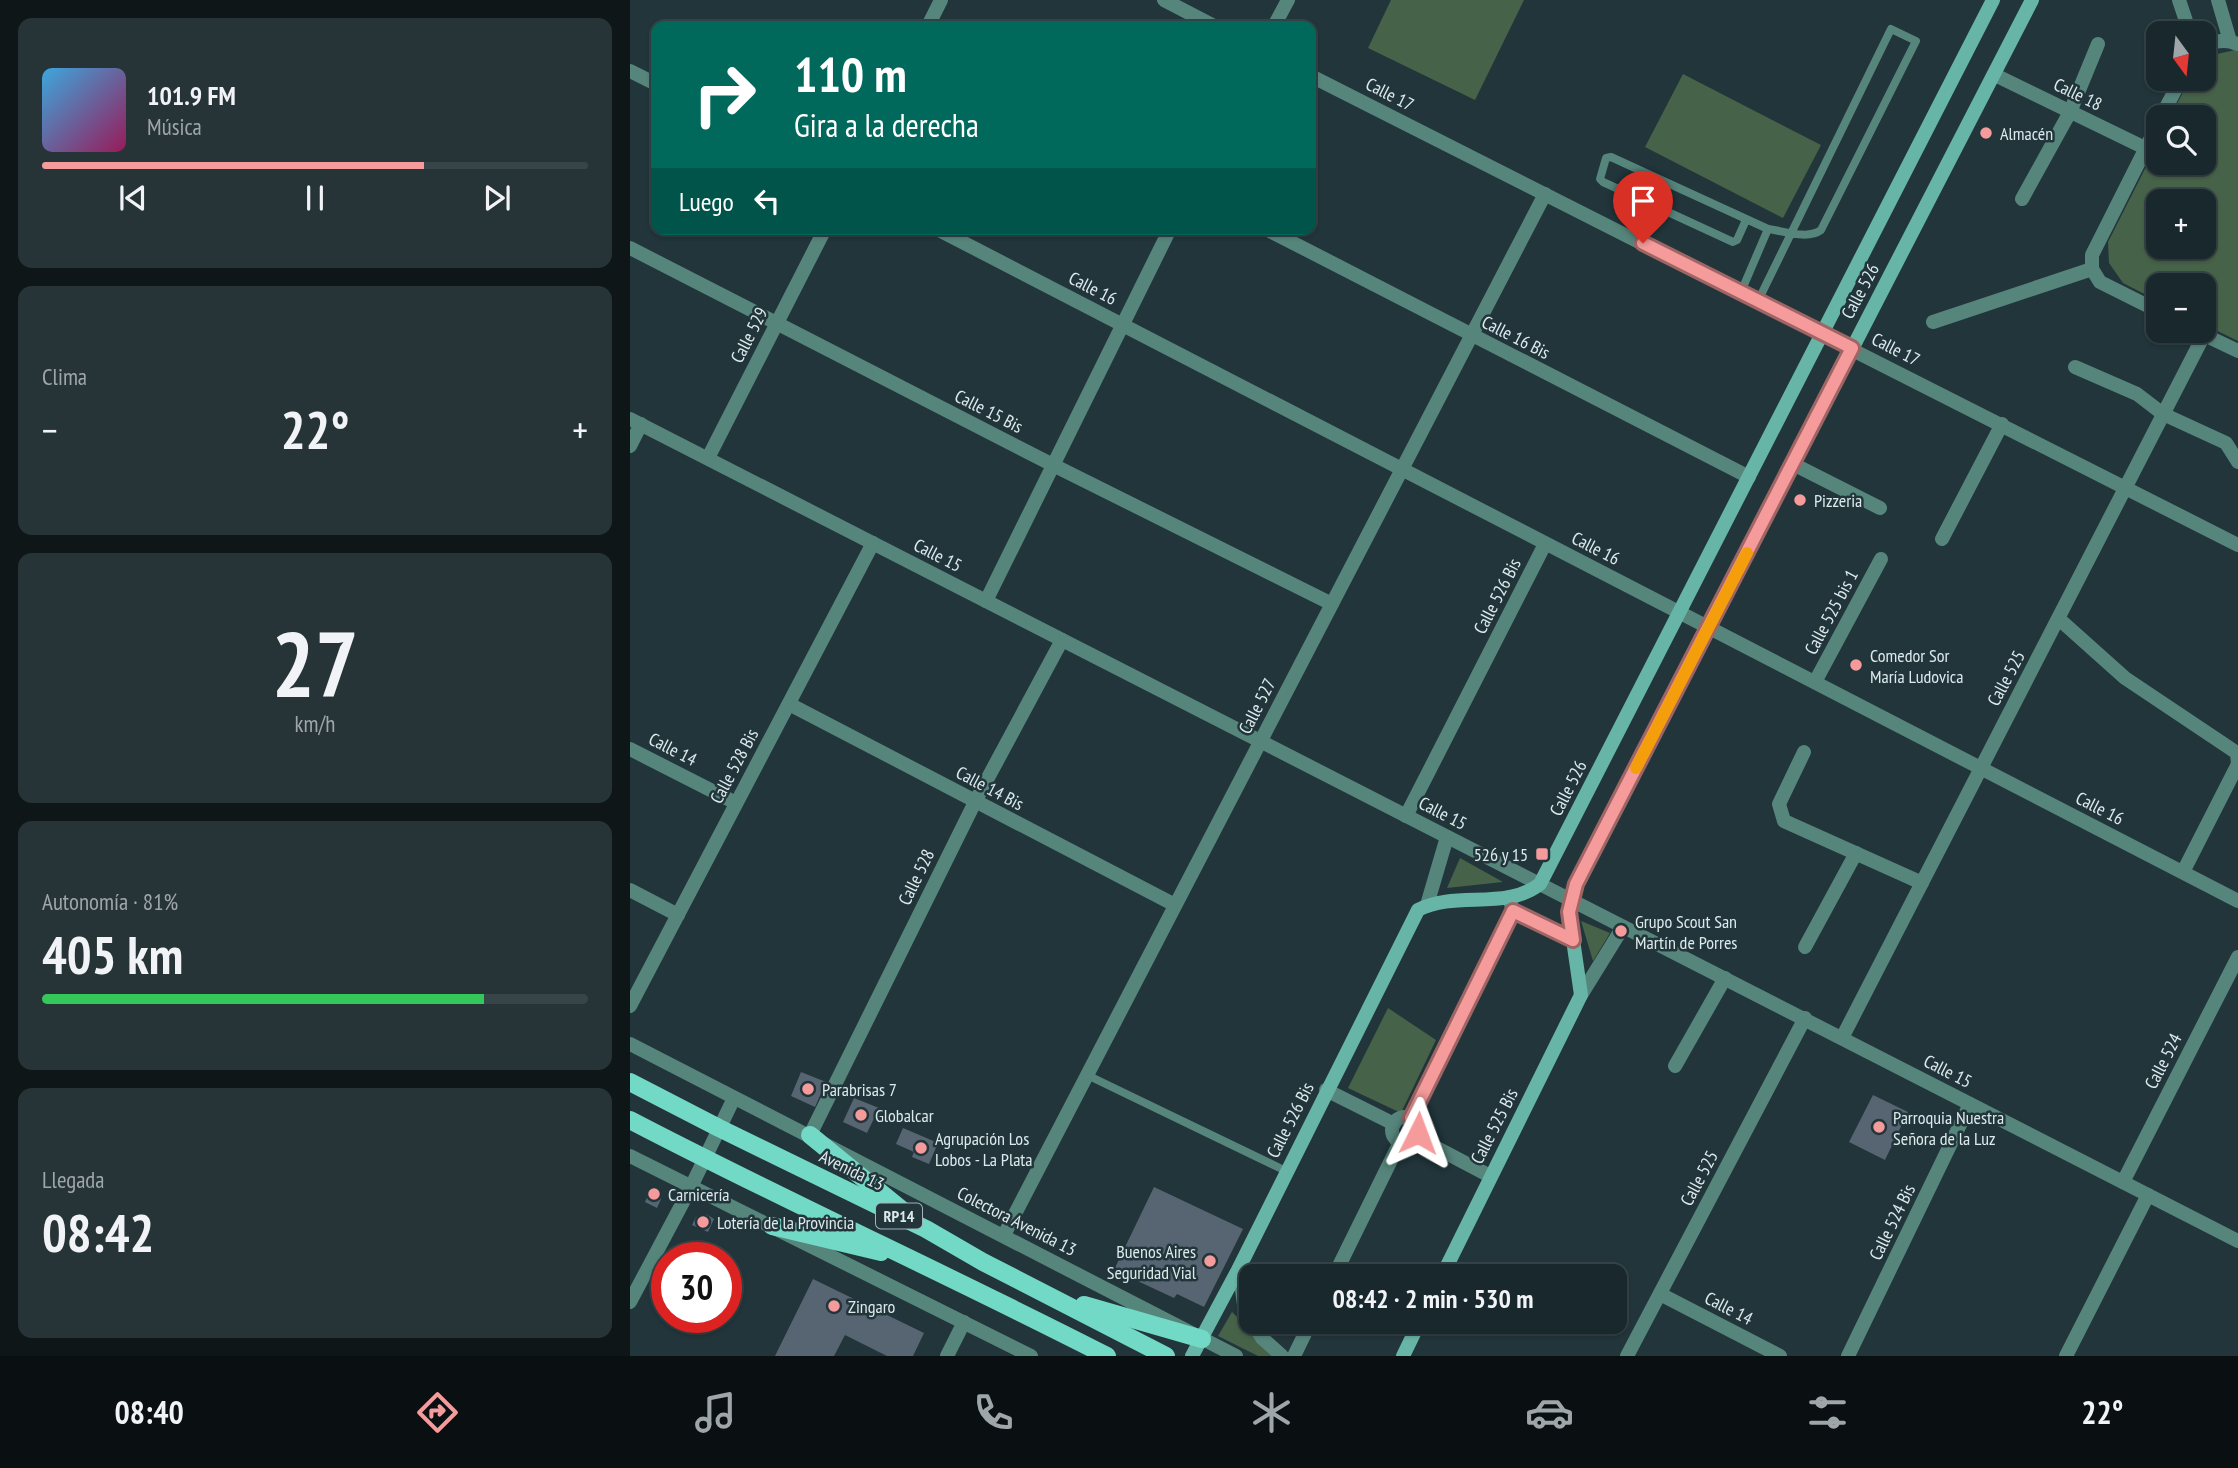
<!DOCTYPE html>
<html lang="es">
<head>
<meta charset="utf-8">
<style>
  body { margin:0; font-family:"PT Sans Narrow",sans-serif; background:#263438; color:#f1f3f6; height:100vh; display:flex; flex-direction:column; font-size:26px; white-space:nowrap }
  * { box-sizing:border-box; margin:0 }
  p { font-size:23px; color:#9fa6a9 }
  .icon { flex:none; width:38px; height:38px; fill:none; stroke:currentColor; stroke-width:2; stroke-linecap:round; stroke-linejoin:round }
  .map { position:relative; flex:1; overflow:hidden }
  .side { display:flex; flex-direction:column; gap:18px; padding:18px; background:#0e1618; width:630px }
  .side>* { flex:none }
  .guide { position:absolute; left:21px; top:21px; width:665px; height:214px; border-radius:14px; box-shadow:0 2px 5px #0004,0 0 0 2px #374448; background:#00695c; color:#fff; overflow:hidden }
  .needle { width:46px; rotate:165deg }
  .controls { position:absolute; left:1516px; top:21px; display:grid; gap:14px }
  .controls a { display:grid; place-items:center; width:70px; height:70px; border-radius:14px; background:#19282c; box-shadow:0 2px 5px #0004,0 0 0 2px #374448; font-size:35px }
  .speed { position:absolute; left:21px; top:1242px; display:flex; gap:14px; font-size:35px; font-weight:700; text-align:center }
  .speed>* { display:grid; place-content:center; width:91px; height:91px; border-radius:50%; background:#19282c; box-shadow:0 2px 5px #0004,0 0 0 2px #374448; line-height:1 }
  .speed .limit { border:10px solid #d22; background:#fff; color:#111 }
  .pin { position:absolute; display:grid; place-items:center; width:60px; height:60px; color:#fff; margin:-72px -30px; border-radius:50% 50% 50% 0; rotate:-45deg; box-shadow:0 0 7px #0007 }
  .pin .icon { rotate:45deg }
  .me { position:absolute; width:77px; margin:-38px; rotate:3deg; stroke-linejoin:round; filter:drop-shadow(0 0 5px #0008) }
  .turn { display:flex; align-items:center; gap:24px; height:147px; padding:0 28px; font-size:32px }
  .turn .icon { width:91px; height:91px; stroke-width:2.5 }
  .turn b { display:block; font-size:49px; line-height:60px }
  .then { display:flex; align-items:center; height:66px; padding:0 28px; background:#0003; gap:14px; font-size:26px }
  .big { font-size:52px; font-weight:600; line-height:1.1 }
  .side .tile { flex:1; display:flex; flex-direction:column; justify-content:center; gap:10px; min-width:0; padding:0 24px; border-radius:14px; background:#263438 }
  .side .dial { align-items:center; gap:0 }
  .dial b { font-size:91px; line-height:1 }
  .song { display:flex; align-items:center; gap:21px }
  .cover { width:84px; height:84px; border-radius:10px; background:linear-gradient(135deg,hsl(200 70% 55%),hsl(330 70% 35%)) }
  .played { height:7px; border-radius:4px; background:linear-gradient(90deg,#f59b9b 70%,#374448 70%) }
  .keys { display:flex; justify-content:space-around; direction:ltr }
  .heat { display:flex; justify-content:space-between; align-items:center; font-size:38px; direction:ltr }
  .charge { height:10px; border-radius:5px; background:linear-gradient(90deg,#34c759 81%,#374448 0) }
  .trip { position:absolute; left:609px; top:1264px; width:388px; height:70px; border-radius:14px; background:#19282c; box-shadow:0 2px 5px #0004,0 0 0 2px #374448; font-weight:600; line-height:70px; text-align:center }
  .dock { display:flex; height:112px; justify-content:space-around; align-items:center; background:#0a1012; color:#9fa6a9 }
  .dock .icon { width:49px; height:49px }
  .dock .on { color:#f59b9b }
  .dock b { font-size:32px; color:#f1f3f6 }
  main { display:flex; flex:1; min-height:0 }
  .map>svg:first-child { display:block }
</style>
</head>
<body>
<main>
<section class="side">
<div class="tile">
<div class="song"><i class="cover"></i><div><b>101.9 FM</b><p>Música</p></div></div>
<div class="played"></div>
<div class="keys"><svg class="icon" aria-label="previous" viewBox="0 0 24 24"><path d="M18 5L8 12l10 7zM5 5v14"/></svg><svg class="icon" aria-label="pause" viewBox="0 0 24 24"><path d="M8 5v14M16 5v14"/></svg><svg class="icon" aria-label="next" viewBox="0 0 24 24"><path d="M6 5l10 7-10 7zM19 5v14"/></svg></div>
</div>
<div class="tile"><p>Clima</p>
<div class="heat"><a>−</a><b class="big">22°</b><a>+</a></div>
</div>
<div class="tile dial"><b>27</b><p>km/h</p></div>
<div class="tile"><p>Autonomía · 81%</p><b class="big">405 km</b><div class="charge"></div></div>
<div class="tile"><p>Llegada</p><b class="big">08:42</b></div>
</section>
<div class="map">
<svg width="1608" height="1356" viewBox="0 0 1608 1356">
  <rect width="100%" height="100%" fill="#21353a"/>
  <g fill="#466248" fill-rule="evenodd">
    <path d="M761,0H894L845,100L738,48Z"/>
    <path d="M1605,50L1608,51V341L1573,324V285H1528V301L1493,283L1479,263L1478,242L1528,143V163H1573V117H1540L1560,79H1573V61L1578,56ZM1528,201H1573V247H1528Z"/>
    <path d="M1053,74L1191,145L1153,218L1015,147Z"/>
    <path d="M830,858L873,882L817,888Z"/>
    <path d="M951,921L980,933L963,961Z"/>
    <path d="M758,1008L806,1040L771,1113L718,1088Z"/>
    <path d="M602,1312L647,1356H628L588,1336Z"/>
  </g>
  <g fill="#576573">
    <path d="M171,1072L196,1082L185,1107L161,1096Z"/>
    <path d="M1243,1095L1278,1112L1255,1160L1219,1142Z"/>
    <path d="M224,1098L249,1108L237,1133L213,1122Z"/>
    <path d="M273,1128L308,1143L299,1164L282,1157L284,1152L266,1144Z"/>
    <path d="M22,1187L27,1189L31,1199L27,1208L15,1202Z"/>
    <path d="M524,1187L613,1229L574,1307L547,1294L544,1298L484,1270Z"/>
    <path d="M76,1214L84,1219L78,1232L62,1225L66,1217Z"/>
    <path d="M183,1279L294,1333L283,1356H257L215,1335L204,1356H145Z"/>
  </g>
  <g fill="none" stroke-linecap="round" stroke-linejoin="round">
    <g stroke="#56857c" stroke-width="8">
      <path d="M1116,220L1107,240L1103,242L973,182L970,179L976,158L981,157L1138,229"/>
      <path d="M1111,292L1138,229C1154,231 1178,240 1191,230L1286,41L1261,29L1128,301"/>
      <path d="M883,911L943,940"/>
      <path d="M457,1075L656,1171"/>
    </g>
    <g stroke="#56857c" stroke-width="14">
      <path d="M534,0L584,26"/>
      <path d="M1549,0L1560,33"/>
      <path d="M1588,0L1600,41"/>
      <path d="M298,26L311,0"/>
      <path d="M644,26L658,0"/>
      <path d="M1573,47C1584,41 1595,38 1607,44"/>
      <path d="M0,71L26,84"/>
      <path d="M1365,75L1515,148"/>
      <path d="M681,76L1608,545"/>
      <path d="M1531,117L1551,79"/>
      <path d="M1528,124L1462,255V269L1470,282L1528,311"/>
      <path d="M1392,199L1440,112L1468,44"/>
      <path d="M307,229L1608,901"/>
      <path d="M636,229L1119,477"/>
      <path d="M0,248L423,465L702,604"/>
      <path d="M1303,322L1462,269"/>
      <path d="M1566,331L1608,351"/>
      <path d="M1445,367L1507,394L1533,414L1596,443L1608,462"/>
      <path d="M0,419L1608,1241"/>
      <path d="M0,446L11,424"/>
      <path d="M78,458L195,229"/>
      <path d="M1163,464L1250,508"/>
      <path d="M1312,539L1372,424"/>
      <path d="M356,601L540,229"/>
      <path d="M1429,619L1495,678L1607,753L1608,764L1553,872"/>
      <path d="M1185,682L1251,559"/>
      <path d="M159,704L545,905"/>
      <path d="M0,749L106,803"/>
      <path d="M1174,752L1149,804L1154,821L1292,883"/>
      <path d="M776,816L915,544"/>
      <path d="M0,890L48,915"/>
      <path d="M797,905L817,837"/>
      <path d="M1175,947L1226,853"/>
      <path d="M951,995L993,927"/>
      <path d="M0,1006L243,543"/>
      <path d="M1212,1038L1574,335"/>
      <path d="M1045,1066L1095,978"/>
      <path d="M696,1090L764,1124"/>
      <circle cx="775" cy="1130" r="13"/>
      <path d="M781,1118L883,911L879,897"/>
      <path d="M180,1135L345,802L432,640"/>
      <path d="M786,1137L860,1176"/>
      <path d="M1493,1182L1608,957"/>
      <path d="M374,1235L915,194"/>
      <path d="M609,1268L614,1305L621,1321"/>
      <path d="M704,1276L770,1142"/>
      <path d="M1030,1294L1150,1356"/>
      <path d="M0,1302L61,1187L104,1098"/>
      <path d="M622,1321L632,1338L652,1356"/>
      <path d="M317,1356L334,1322"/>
      <path d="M664,1356L681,1321"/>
      <path d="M997,1356L1175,1018"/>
      <path d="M1218,1356L1340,1104"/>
      <path d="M1436,1356L1518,1195"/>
    </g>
    <g stroke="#56857c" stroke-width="14">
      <path d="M0,1044L606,1356"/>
      <path d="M0,1156L401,1356"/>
    </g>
    <g stroke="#67b5a6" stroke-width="14">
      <path d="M812,1276L951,995L939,912L946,884L1402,0"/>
      <path d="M562,1356L609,1268L788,910C826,890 875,911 910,884L1363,0"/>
      <path d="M773,1356L790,1321"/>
    </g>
    <g stroke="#72d9c6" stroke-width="18">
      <path d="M0,1082L89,1128L296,1229L353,1262L536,1356"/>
      <path d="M0,1120C157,1202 319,1275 477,1356"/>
      <path d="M180,1135L272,1210"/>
      <path d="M142,1226L251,1252"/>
      <path d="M454,1305L572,1339"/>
    </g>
  </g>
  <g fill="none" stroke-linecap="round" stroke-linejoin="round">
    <g stroke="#9f6565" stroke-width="18">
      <path id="route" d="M788,1133L787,1124L781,1118L883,911L943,940L939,912L946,884L1222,348L1013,243"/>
    </g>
    <use href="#route" stroke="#f59b9b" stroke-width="12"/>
    <path stroke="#f59e0b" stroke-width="12" d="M1006,768L1117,553"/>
  </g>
  <g fill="#f59b9b" stroke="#21353a" stroke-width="2.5">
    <circle cx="1356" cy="133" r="7"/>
    <circle cx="1170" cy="500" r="7"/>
    <circle cx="1226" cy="665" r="7"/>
    <rect x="905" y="847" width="14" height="14" rx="3.5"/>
    <circle cx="991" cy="931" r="7"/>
    <circle cx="178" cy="1089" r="7"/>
    <circle cx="231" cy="1115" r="7"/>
    <circle cx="1249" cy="1127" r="7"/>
    <circle cx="291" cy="1148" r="7"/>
    <circle cx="24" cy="1194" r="7"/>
    <circle cx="73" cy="1222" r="7"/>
    <circle cx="580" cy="1261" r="7"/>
    <circle cx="204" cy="1306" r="7"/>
  </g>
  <g text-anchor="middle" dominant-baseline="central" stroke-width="5" stroke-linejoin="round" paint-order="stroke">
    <rect fill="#21353a" stroke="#a5b4b7" stroke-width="2" x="246" y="1203.5" width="46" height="25" rx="5"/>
    <g font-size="16" font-weight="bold" fill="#ddeaec">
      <text x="269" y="1216">RP14</text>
    </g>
    <g font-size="18" fill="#ddeaec" stroke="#21353a">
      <text transform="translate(760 94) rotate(27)">Calle 17</text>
      <text transform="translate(1448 94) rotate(26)">Calle 18</text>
      <text transform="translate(463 288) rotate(27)">Calle 16</text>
      <text transform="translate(1230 291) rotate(-62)">Calle 526</text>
      <text transform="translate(119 335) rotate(-63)">Calle 529</text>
      <text transform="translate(886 337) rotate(27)">Calle 16 Bis</text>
      <text transform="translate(1266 349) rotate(27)">Calle 17</text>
      <text transform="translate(359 411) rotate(27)">Calle 15 Bis</text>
      <text transform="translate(966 548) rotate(27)">Calle 16</text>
      <text transform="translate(308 555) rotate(27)">Calle 15</text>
      <text transform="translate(867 596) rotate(-63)">Calle 526 Bis</text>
      <text transform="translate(1201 612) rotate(-62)">Calle 525 bis 1</text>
      <text transform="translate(1376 678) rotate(-62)">Calle 525</text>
      <text transform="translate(627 706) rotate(-63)">Calle 527</text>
      <text transform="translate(43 749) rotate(27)">Calle 14</text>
      <text transform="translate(104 766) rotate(-62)">Calle 528 Bis</text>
      <text transform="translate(360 788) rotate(28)">Calle 14 Bis</text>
      <text transform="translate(938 788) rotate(-63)">Calle 526</text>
      <text transform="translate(1470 808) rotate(27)">Calle 16</text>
      <text transform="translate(813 813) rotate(27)">Calle 15</text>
      <text transform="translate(286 877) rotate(-64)">Calle 528</text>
      <text transform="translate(1533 1061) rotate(-63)">Calle 524</text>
      <text transform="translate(1318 1071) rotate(27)">Calle 15</text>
      <text transform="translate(660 1120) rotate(-63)">Calle 526 Bis</text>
      <text transform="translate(864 1126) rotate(-63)">Calle 525 Bis</text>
      <text transform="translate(222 1170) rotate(26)">Avenida 13</text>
      <text transform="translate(1069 1178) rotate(-62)">Calle 525</text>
      <text transform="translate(387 1221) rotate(27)">Colectora Avenida 13</text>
      <text transform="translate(1262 1222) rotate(-64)">Calle 524 Bis</text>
      <text transform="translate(1099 1308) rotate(27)">Calle 14</text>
    </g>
    <g font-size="18" fill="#ddeaec" stroke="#21353a" text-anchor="start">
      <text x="1370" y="133">Almacén</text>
      <text x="1184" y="500">Pizzeria</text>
      <text x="1240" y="655">Comedor Sor<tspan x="1240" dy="21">María Ludovica</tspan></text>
      <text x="898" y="854" text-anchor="end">526 y 15</text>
      <text x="1005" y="921">Grupo Scout San<tspan x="1005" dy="21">Martín de Porres</tspan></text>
      <text x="192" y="1089">Parabrisas 7</text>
      <text x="245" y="1115">Globalcar</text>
      <text x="1263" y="1117">Parroquia Nuestra<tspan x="1263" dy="21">Señora de la Luz</tspan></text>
      <text x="305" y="1138">Agrupación Los<tspan x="305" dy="21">Lobos - La Plata</tspan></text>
      <text x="38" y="1194">Carnicería</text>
      <text x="87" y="1222">Lotería de la Provincia</text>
      <text x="566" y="1251" text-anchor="end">Buenos Aires<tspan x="566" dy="21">Seguridad Vial</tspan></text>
      <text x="218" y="1306">Zingaro</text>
    </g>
  </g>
</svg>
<div class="controls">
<a><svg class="needle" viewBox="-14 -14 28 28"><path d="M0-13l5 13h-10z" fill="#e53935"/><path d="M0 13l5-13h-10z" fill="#9fa6a9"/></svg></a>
<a><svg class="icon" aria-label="search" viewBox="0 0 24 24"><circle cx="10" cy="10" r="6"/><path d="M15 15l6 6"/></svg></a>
<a>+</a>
<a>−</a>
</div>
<div class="speed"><div class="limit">30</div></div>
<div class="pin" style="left:1013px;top:243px;background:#d93025"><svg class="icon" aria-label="arrive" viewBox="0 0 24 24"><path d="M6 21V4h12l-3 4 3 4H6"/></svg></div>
<svg class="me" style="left:788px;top:1133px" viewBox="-20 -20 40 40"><path d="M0-17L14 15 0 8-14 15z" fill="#f59b9b" stroke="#fff" stroke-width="4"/></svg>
<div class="trip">08:42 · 2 min · 530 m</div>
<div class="guide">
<div class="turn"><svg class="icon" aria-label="right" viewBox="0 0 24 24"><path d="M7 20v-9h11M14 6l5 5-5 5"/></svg><div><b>110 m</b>Gira a la derecha</div></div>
<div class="then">Luego<svg class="icon" aria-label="left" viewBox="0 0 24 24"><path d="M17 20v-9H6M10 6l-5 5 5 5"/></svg></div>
</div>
</div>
</main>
<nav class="dock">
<b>08:40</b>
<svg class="icon on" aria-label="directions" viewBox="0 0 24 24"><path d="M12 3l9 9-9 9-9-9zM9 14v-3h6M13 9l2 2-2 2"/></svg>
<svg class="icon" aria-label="music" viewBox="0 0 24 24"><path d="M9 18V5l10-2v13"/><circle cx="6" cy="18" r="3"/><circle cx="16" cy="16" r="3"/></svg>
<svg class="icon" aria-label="phone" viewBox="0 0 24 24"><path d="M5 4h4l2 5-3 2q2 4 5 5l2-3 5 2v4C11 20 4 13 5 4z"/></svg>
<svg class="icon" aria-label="climate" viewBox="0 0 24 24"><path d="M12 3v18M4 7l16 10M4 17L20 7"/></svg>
<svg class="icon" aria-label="car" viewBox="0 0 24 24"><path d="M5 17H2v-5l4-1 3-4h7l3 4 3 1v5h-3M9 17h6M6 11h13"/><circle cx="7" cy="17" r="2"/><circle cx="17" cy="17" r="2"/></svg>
<svg class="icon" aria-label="filters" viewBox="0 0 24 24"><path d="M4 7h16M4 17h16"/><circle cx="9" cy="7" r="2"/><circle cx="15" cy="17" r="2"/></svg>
<b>22°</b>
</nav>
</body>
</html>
